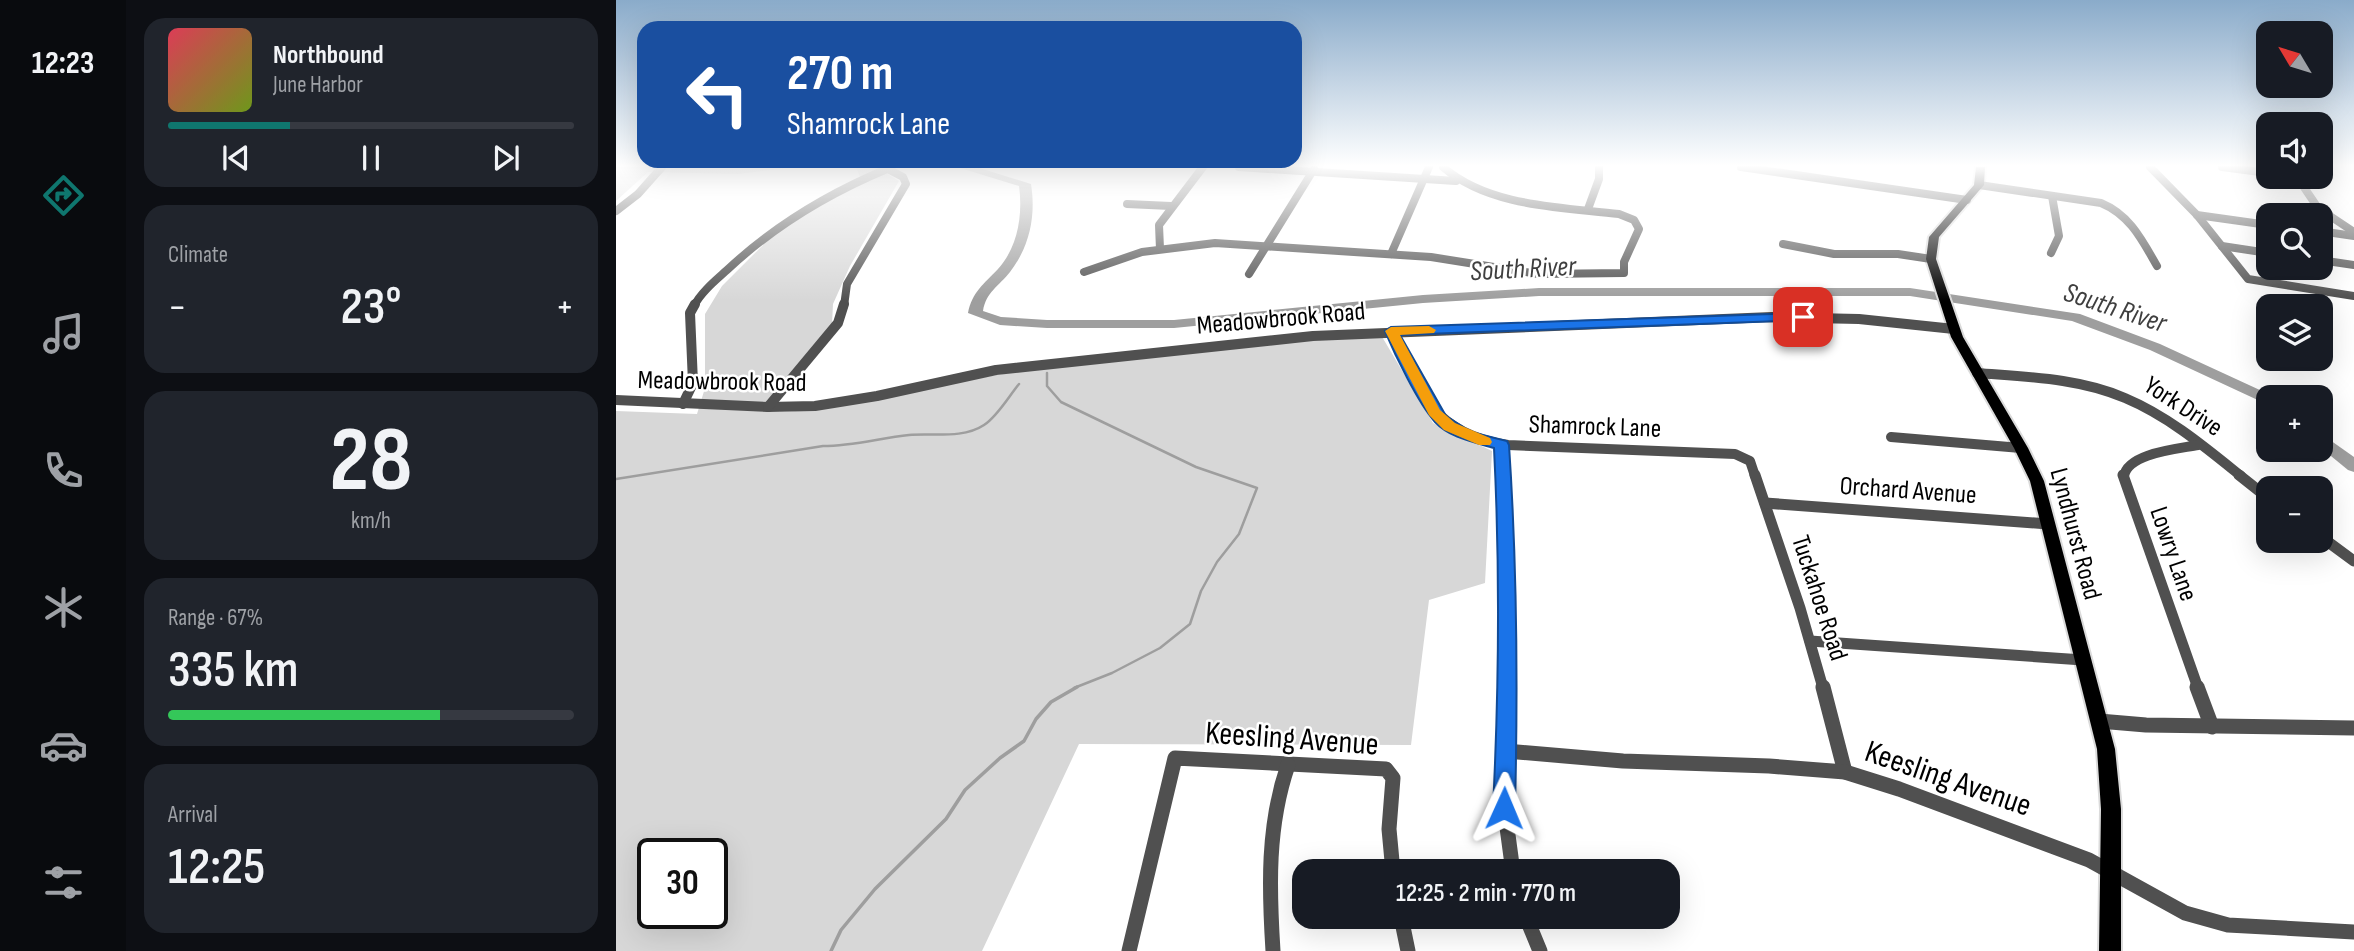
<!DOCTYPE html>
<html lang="en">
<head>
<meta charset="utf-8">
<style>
  body { margin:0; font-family:"Sofia Sans Condensed",sans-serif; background:#20242c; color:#f1f3f6; height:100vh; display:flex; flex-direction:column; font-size:26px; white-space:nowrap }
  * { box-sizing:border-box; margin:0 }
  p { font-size:23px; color:#9ea1a6 }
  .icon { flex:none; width:38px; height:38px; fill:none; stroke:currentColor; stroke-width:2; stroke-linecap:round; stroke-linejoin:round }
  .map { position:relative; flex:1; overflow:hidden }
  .side { display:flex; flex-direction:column; gap:18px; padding:18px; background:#0d0f14; width:490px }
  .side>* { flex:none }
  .hud { position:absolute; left:21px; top:21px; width:665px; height:147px; border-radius:21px; box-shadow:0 7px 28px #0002; background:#1a4fa0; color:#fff; overflow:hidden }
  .needle { width:46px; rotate:308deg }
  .tools { position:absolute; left:1640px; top:21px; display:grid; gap:14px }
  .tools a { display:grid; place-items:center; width:77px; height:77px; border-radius:14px; background:#171b24; box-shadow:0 7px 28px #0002; font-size:35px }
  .speed { position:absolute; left:21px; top:838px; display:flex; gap:14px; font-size:35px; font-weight:700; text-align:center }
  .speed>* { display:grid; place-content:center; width:91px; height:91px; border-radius:50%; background:#171b24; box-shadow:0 7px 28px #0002; line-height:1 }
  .speed .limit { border:4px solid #111; border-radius:10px; background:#fff; color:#111 }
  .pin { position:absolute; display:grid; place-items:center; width:60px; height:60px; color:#fff; margin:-30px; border-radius:14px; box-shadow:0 4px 10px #0006 }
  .me { position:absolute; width:77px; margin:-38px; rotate:1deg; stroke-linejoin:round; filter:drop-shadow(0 0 5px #0008) }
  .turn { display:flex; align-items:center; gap:24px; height:147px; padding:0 35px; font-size:32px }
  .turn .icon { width:91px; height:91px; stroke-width:2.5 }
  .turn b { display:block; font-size:49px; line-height:60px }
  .big { font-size:52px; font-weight:600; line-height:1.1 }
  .side .tile { flex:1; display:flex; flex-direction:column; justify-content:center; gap:10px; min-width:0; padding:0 24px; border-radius:21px; background:#20242c }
  .side .dial { align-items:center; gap:0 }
  .dial b { font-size:91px; line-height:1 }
  .song { display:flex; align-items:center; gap:21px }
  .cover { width:84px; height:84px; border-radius:10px; background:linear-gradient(135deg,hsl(350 70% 55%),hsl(80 70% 35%)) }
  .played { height:7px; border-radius:4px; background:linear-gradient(90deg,#0f766e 30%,#363941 30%) }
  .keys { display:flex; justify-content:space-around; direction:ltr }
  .heat { display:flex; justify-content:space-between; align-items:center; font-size:38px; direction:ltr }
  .charge { height:10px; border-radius:5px; background:linear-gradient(90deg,#34c759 67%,#363941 0) }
  .trip { position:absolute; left:676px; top:859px; width:388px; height:70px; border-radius:21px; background:#171b24; box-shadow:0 7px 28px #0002; font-weight:600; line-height:70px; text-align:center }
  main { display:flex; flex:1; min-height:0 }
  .dock { display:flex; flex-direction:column; width:126px; justify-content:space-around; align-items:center; background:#090b0e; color:#9ea1a6 }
  .dock .icon { width:49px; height:49px }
  .dock .selected { color:#0f766e }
  .dock b { font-size:32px; color:#f1f3f6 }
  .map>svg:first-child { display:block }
</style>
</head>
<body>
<main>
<nav class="dock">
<b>12:23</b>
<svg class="icon selected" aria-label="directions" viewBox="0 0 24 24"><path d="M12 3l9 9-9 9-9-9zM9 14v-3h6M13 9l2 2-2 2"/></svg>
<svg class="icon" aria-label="music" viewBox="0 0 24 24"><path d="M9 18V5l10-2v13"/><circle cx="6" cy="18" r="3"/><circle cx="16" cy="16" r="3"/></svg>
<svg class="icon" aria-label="phone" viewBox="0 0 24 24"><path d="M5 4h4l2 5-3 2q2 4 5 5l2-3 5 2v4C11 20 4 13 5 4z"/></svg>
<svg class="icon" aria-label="climate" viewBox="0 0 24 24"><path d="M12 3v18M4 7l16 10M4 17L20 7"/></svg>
<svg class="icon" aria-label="car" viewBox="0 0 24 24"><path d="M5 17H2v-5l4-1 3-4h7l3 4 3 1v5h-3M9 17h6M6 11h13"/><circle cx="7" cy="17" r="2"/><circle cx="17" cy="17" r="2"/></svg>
<svg class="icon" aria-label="filters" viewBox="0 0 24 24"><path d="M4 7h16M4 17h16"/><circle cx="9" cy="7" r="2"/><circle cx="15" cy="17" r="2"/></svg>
</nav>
<section class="side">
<div class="tile">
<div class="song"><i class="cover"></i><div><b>Northbound</b><p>June Harbor</p></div></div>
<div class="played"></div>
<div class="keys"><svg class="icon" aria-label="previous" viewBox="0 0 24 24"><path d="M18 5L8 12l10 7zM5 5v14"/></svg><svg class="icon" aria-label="pause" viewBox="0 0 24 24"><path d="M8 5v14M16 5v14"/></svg><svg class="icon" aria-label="next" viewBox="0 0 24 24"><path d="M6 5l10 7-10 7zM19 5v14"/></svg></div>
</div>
<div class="tile"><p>Climate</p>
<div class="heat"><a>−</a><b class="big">23°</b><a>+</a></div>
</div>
<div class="tile dial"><b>28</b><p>km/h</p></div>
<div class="tile"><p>Range · 67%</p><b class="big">335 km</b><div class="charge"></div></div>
<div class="tile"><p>Arrival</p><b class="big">12:25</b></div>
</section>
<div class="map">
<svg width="1738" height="951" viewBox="0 0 1738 951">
  <rect width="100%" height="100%" fill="#fff"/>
  <g fill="#d7d7d7" fill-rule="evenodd">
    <path d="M0,167H176L122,174L32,172L0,201Z"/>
    <path d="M240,167H259L283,181L234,266L217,304L216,324L153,399V412C237,412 316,384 399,372C520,355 643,345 765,335L817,423L876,451L869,583L813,600L795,745L463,744L366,951H0V411L81,414L89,388V314L106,286L153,239L182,217L246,182ZM37,854H96V914H37Z"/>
  </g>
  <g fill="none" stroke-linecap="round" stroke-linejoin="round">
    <g stroke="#9e9e9e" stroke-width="2.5">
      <path d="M431,373V386L445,402L580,467L641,488L623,534L601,562L585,591L574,624L544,648L496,673L458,688"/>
      <path d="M0,479L207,446C237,446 264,438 293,435C317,433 347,439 368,425C381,417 393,396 403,384"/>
    </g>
    <path stroke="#9e9e9e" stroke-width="3.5" d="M215,951L225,930L259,889L330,819L349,790L384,758L408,741L420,719L435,702L461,687"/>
    <g fill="#9e9e9e" fill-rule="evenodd">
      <path d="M341,167H360L415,184C420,215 414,246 394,272C383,286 370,292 367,311L385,317L431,320H558L807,295L923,288H1294L1464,314L1544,344L1659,397H1652V404L1646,402L1534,350L1456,321L1294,296H923L807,303L558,328H431L384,325L352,313C356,292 368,284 382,269C402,247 407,214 403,186Z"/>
      <path d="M1704,433L1738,457V472L1732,470L1704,447Z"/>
    </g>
    <g stroke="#dbdbdb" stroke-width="4">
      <path id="major" d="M1360,167H1369L1368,185L1323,237L1320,259L1347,337L1412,448L1428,481L1499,749L1505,809V951H1483L1485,809L1481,749L1414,481L1398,448L1335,337L1310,259L1313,237L1358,185Z"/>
    </g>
    <g stroke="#505050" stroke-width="8">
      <path d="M623,167L840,181"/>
      <path d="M1125,167L1351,200"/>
      <path d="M1534,167L1581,215L1632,279L1738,296"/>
      <path d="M1606,167L1652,173"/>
      <path d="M1681,177L1702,208L1738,232"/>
      <path d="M1363,185L1485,203C1514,215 1526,240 1541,266"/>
      <path d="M511,204L555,206"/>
      <path d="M972,209L983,179V167"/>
      <path d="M0,211L22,194L46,167"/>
      <path d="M1581,215L1652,225"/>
      <path d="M1704,231L1738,236"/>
      <path d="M1167,244L1218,254H1282L1315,259"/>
      <path d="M1606,246L1652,253"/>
      <path d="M544,249L543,225L587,167"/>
      <path d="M1435,253L1443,236L1436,196"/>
      <path d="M775,254L813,167"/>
      <path d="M1704,260L1738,265"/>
      <path d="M468,272L526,252L599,243L815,257L922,274L1008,273V262L1023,229L1018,220L1003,214C945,207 873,207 827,167"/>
      <path d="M633,274L698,169"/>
      <path d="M78,306C85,292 100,280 111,270C158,226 211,194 271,169"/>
      <path d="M228,306L231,284L290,184L287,177L268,167"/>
    </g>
    <g stroke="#505050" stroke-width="10">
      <path d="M775,332C802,394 820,434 892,445L1119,454L1134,461L1139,476"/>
      <path d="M1361,373C1411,377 1463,378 1509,398C1552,416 1589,447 1625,476"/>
      <path d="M0,400L152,407L199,406L261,396L380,370L697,336L1156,317L1243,319L1338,329"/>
      <path d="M67,404L77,383L74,313L79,304"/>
      <path d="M152,407L222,323L228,304"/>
      <path d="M1275,437L1405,448"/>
      <path d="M886,445L887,476"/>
      <path d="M1508,476C1512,453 1562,449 1582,445"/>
    </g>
    <g stroke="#505050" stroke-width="11">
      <path d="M887,475L890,688"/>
      <path d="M1139,475L1184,608L1207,688"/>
      <path d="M1507,475L1582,688"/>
      <path d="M1623,475L1652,498"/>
      <path d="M1149,503L1432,524"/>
      <path d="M1704,536L1738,561"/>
      <path d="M1194,641L1467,660"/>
    </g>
    <g stroke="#505050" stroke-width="15">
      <path d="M890,687V820L897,872"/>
      <path d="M1207,687L1229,772"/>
      <path d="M1581,687L1596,727"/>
      <path d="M1483,721L1530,725L1738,728"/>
      <path d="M890,751L1007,761L1153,766L1229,772L1283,789L1473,860L1569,913L1612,925L1738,932"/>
      <path d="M785,917L792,951"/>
      <path d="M910,917L924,951"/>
      <path d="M513,951L559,758L770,769L777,778L773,829L777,872"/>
      <path d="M657,951C653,888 651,826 672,765"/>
    </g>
    <use href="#major" fill="#000" fill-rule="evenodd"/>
  </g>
  <linearGradient id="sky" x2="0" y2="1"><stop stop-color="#8aabca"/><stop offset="0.55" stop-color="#fff"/><stop offset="1" stop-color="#fff" stop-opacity="0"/></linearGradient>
  <rect width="1738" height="301" fill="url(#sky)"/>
  <path fill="#1a73e8" stroke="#114b97" stroke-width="2" d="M1187,313L1192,314V320L784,335L830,416L855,432L891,441L893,445C901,565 902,687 899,808L896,815L888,818L880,815L877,808C883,688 884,567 878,448C858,442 834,438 819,422C802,403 779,355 769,331L775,327Z"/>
  <path fill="#f59e0b" d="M813,326L820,330L818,333L784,335L824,410L839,423L874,438L876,442L874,445H863L828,430L813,415L769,331L775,327Z"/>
  <g text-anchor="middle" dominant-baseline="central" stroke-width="5" stroke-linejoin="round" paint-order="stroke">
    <g font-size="26" fill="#000" stroke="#fff">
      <text transform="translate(665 319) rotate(-5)">Meadowbrook Road</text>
      <text transform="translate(106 382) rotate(1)">Meadowbrook Road</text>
      <text transform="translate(1567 407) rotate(33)">York Drive</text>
      <text transform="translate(979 427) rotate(2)">Shamrock Lane</text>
      <text transform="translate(1292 491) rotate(4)">Orchard Avenue</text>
      <text transform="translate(1459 534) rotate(75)">Lyndhurst Road</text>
      <text transform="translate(1557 554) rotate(71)">Lowry Lane</text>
      <text transform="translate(1203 598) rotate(72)">Tuckahoe Road</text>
    </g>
    <g font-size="28" font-style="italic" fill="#3f3f3f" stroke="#fff">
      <text transform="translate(907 269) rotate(-3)">South River</text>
      <text transform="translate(1499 308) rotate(18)">South River</text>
    </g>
    <g font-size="32" fill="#000" stroke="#fff">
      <text transform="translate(676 739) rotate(4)">Keesling Avenue</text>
      <text transform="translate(1332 779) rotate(19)">Keesling Avenue</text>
    </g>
  </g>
</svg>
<div class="tools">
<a><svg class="needle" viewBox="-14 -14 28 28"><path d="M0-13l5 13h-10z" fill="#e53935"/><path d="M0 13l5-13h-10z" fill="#9ea1a6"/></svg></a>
<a><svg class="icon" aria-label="sound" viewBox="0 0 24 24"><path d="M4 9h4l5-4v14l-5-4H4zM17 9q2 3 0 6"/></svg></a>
<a><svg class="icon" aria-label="search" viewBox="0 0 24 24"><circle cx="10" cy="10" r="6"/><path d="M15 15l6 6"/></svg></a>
<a><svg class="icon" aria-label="layers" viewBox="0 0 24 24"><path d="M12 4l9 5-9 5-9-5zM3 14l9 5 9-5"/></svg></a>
<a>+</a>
<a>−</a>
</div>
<div class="speed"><div class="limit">30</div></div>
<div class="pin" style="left:1187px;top:317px;background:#d93025"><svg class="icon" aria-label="arrive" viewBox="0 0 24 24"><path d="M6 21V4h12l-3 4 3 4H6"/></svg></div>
<svg class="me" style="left:888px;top:808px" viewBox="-20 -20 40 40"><path d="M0-17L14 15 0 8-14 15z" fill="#1a73e8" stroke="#fff" stroke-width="4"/></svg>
<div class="trip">12:25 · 2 min · 770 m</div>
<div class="hud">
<div class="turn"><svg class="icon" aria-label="left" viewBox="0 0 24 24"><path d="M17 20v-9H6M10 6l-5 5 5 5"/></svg><div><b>270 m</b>Shamrock Lane</div></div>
</div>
</div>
</main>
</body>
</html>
